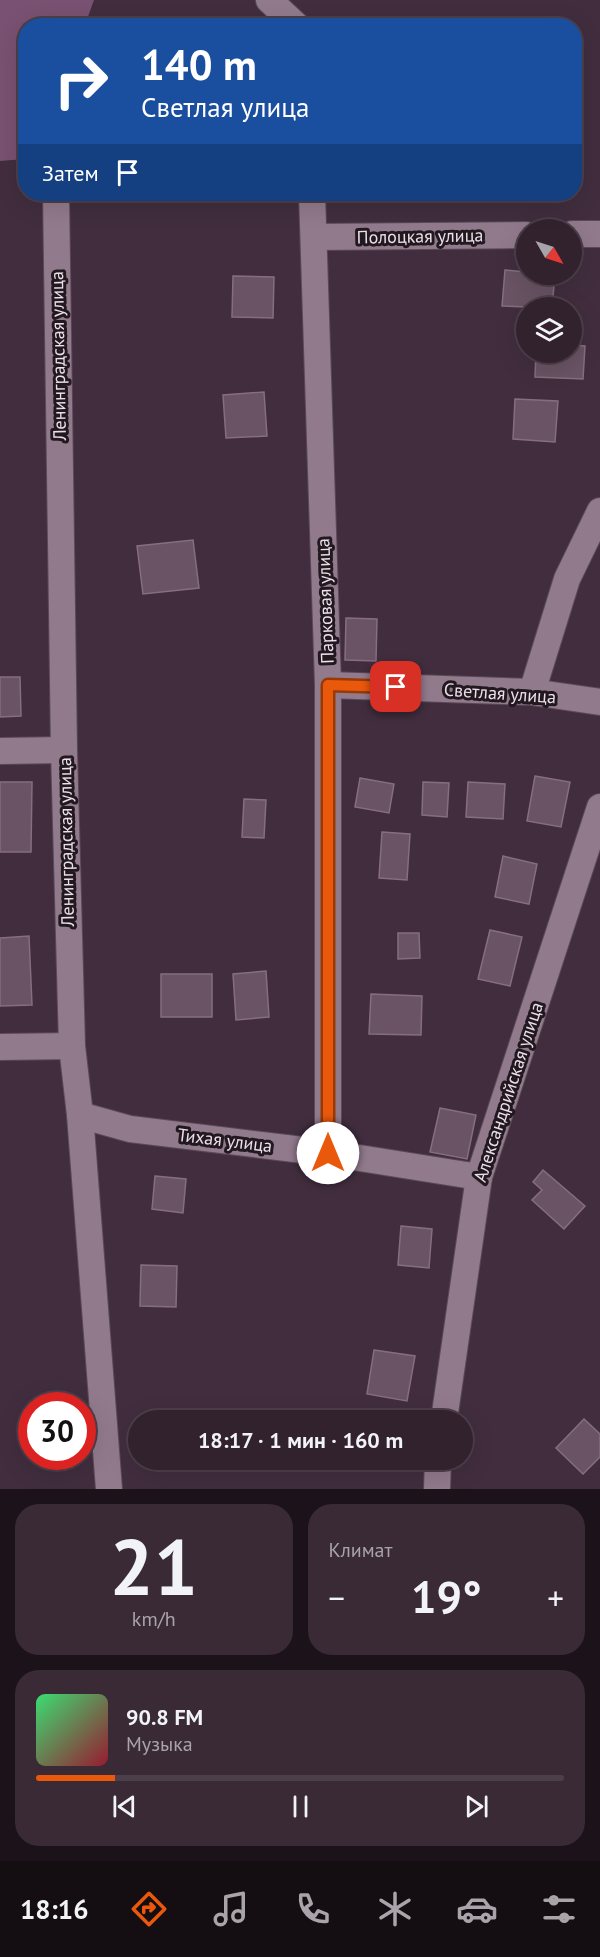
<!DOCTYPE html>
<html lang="ru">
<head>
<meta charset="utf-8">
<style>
  body { margin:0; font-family:"PT Sans",sans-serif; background:#392a36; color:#f1f3f6; height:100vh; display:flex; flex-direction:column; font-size:22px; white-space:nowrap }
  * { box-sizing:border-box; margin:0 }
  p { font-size:20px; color:#a8a4aa }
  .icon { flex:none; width:33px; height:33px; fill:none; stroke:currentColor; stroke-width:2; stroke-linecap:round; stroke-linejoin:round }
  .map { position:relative; height:1489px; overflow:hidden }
  .sheet { display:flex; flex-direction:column; gap:15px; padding:15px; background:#1b1319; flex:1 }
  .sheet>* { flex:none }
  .banner { position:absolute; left:18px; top:18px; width:564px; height:183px; border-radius:24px; box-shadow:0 6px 24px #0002,0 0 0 2px #4c3f4a; background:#1a4fa0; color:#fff; overflow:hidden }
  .needle { width:39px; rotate:129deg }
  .controls { position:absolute; left:516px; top:219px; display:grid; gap:12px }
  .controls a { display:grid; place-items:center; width:66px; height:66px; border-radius:50%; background:#31222e; box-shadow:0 6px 24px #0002,0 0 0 2px #4c3f4a; font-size:30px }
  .speed { position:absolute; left:18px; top:1392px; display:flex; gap:12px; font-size:30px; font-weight:700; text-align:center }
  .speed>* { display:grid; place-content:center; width:78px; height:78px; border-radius:50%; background:#31222e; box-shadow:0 6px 24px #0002,0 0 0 2px #4c3f4a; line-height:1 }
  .speed .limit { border:9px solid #d22; background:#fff; color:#111 }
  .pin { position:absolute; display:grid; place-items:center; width:51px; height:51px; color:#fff; margin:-26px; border-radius:12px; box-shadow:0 3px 9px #0006 }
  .me { position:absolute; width:66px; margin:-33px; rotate:0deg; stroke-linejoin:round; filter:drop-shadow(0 0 4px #0008) }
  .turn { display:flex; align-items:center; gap:21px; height:126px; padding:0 24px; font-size:27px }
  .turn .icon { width:78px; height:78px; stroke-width:2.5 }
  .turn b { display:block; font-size:42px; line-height:51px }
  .then { display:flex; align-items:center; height:57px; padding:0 24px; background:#0003; gap:12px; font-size:22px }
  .big { font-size:45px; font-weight:600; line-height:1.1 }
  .sheet .tile { flex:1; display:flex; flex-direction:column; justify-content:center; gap:9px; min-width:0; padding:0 21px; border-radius:24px; background:#392a36 }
  .sheet .dial { align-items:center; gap:0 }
  .dial b { font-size:78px; line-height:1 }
  .song { display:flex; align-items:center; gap:18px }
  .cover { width:72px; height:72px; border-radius:9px; background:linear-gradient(135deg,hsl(140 70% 55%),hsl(350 70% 35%)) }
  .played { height:6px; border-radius:3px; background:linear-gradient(90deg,#ea580c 15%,#4c3f4a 15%) }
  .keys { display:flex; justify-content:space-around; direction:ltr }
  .heat { display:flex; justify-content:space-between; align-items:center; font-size:33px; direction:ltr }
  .sheet .tiles { flex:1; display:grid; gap:15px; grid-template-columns:1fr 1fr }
  .tile:last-child { grid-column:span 2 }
  .trip { position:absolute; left:128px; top:1410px; width:345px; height:60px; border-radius:30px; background:#31222e; box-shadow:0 6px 24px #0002,0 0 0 2px #4c3f4a; font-weight:600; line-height:60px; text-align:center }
  .dock { display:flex; height:96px; justify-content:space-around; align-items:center; background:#140e12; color:#a8a4aa }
  .dock .icon { width:42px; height:42px }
  .dock .current { color:#ea580c }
  .dock b { font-size:27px; color:#f1f3f6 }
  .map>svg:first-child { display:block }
</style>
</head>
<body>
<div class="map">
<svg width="600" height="1489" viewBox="0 0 600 1489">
  <rect width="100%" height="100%" fill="#412d3e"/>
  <path fill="#795172" d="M0,0H94L85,25L26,26L25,159L0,161Z"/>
  <g fill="#695364" stroke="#856e81" stroke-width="1.5">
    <path d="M505,270L526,272V274H555L552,308L502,306Z"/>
    <path d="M233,276L274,277L273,318L232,317Z"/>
    <path d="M572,345L585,346L583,379L535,377L536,352H572Z"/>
    <path d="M264,392L267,436L226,438L223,395Z"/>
    <path d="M515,399L558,401L555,442L513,439Z"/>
    <path d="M193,540L199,588L143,594L137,546Z"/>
    <path d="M346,618L377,619L376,661L345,660Z"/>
    <path d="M0,677H20L21,716L0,717Z"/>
    <path d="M535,776L570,782L561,827L527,821Z"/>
    <path d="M360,778L394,784L389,813L355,807Z"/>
    <path d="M0,782H32L31,852H0Z"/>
    <path d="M423,782L449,783L447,817L422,815Z"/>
    <path d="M468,782L505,784L503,819L466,817Z"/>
    <path d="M244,799L266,800L264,838L242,837Z"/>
    <path d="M382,832L410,834L407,880L379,878Z"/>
    <path d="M503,856L537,864L529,904L495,897Z"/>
    <path d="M490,930L522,937L510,986L478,979Z"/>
    <path d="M398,933H419L420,958L398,959Z"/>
    <path d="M29,936L32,1005L0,1006V938Z"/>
    <path d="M266,971L269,1017L236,1020L233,974Z"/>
    <rect x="161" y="974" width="51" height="43"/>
    <path d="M371,994L422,996L421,1035L369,1034Z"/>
    <path d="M440,1108L476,1115L467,1159L430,1152Z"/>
    <path d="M543,1170L585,1206L564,1229L532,1200L542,1190L533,1182Z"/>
    <path d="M155,1176L186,1179L183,1213L152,1209Z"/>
    <path d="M401,1226L432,1229L429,1268L398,1265Z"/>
    <path d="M141,1265L177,1266L176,1307L140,1306Z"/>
    <path d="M374,1350L415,1356L407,1401L367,1394Z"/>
    <path d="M584,1419L600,1434V1457L583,1474L556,1448Z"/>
  </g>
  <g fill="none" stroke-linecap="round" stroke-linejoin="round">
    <g stroke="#5a4a57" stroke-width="28">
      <g id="minor">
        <path d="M269,0L297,26"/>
        <path d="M56,194L64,750L72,1046L80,1115L109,1489"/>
        <path d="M312,194L328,685V1153"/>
        <path d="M572,234H600"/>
        <path d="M314,237L526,235"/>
        <path d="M328,685L532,692L600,702"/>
        <path d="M532,692L567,579L600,511"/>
        <path d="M0,751L64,750"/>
        <path d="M0,1047L72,1046"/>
        <path d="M80,1115L130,1129L328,1153L479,1177"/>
        <path d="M444,1420L479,1177L600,807"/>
        <path d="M437,1489L438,1460"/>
      </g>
    </g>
    <use href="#minor" stroke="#927a8d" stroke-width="26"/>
  </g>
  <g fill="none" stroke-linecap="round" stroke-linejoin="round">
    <g stroke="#983908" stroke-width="15">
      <path id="route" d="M328,1153V685L396,687"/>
    </g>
    <use href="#route" stroke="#ea580c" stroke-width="10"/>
  </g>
  <g text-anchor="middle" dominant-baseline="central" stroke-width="6" stroke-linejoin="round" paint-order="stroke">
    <g font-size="18" fill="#ecdfe9" stroke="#221920">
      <text transform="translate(420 236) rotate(-1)">Полоцкая улица</text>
      <text transform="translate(58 356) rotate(-91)">Ленинградская улица</text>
      <text transform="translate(325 601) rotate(-92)">Парковая улица</text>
      <text transform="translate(500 693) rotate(4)">Светлая улица</text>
      <text transform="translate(66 842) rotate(-91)">Ленинградская улица</text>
      <text transform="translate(508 1092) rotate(-72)">Александрийская улица</text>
      <text transform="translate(225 1140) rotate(7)">Тихая улица</text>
    </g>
  </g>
</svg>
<div class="controls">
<a><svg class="needle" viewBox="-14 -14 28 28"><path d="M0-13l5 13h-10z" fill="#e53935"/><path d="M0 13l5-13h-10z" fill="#a8a4aa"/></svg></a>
<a><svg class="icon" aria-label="layers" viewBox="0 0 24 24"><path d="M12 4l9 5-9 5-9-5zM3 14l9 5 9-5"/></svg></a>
</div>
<div class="speed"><div class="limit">30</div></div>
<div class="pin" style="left:396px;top:687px;background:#d93025"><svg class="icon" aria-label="arrive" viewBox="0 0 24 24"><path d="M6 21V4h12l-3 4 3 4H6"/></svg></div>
<svg class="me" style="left:328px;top:1153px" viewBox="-20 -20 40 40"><circle r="19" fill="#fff"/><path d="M0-13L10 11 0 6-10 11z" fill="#ea580c"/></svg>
<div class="trip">18:17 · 1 мин · 160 m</div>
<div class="banner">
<div class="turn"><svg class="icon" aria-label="right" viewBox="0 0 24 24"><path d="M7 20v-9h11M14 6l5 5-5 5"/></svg><div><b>140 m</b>Светлая улица</div></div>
<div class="then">Затем<svg class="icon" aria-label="arrive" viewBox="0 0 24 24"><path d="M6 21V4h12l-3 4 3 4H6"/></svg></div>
</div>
</div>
<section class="sheet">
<div class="tiles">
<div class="tile dial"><b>21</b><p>km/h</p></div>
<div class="tile"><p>Климат</p>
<div class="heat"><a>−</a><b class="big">19°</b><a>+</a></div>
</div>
<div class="tile">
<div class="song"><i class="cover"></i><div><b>90.8 FM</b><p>Музыка</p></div></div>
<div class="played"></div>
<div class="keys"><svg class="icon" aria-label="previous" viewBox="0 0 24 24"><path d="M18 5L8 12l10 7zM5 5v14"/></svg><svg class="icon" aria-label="pause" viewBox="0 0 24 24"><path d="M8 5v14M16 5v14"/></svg><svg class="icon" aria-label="next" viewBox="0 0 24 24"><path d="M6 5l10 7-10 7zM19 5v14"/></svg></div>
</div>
</div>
</section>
<nav class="dock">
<b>18:16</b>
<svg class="icon current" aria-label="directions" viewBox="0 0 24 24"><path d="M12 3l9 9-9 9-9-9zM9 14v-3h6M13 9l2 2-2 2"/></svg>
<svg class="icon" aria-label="music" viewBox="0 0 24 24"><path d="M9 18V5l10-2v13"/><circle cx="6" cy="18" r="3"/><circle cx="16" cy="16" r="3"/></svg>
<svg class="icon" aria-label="phone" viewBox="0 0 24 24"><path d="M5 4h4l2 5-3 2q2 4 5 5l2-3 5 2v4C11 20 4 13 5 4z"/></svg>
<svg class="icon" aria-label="climate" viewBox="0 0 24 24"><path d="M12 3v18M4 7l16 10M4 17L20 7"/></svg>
<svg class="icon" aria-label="car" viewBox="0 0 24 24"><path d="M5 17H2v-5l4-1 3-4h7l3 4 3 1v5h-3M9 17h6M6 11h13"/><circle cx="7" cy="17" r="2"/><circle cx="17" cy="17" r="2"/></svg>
<svg class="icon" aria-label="filters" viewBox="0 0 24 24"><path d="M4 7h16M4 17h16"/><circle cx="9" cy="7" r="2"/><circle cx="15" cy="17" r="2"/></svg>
</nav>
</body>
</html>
